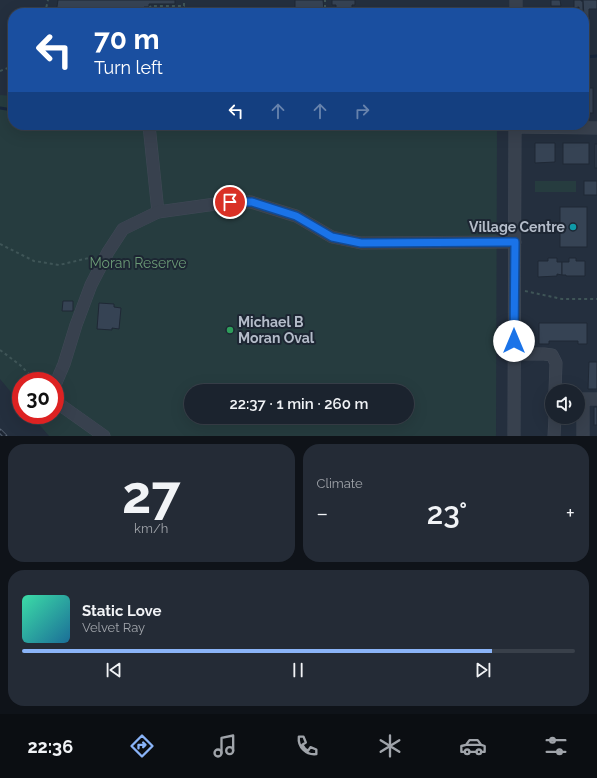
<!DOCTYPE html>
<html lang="en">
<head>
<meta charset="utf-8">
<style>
  body { margin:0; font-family:Raleway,sans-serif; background:#242b36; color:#f1f3f6; height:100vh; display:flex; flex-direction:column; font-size:15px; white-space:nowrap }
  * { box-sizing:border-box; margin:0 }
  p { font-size:13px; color:#a0a4aa }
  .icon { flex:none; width:22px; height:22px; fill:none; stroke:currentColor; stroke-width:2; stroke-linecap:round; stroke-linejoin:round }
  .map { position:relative; height:436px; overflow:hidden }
  .drawer { display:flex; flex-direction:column; gap:8px; padding:8px; background:#0f1319; flex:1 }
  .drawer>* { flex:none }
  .hud { position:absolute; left:8px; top:8px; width:581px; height:122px; border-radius:16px; box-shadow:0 4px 16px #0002,0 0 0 1px #39404a; background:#1a4fa0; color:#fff; overflow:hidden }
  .tools { position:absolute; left:545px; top:384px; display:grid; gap:8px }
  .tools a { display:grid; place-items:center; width:40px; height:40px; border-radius:50%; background:#1b232e; box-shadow:0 4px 16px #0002,0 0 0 1px #39404a; font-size:20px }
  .speed { position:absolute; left:12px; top:372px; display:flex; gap:8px; font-size:20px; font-weight:700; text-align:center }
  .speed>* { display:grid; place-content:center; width:52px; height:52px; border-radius:50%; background:#1b232e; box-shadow:0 4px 16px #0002,0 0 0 1px #39404a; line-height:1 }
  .speed .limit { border:6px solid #d22; background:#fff; color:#111 }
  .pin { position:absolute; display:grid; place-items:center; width:34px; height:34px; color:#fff; margin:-17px; border:2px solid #fff; border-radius:50%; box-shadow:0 1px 4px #0007 }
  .me { position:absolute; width:44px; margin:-22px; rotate:0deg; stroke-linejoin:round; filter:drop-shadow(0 0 3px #0008) }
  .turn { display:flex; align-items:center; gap:14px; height:84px; padding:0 20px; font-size:18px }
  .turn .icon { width:52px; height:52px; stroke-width:2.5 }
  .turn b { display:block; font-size:28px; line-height:34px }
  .lanes { display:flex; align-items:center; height:38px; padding:0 20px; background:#0003; justify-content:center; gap:20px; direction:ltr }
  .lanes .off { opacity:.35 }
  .big { font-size:30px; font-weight:600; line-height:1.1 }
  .drawer .widget { flex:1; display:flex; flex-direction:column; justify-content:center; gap:6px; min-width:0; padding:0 14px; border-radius:16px; background:#242b36 }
  .drawer .dial { align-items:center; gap:0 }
  .dial b { font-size:52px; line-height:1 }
  .song { display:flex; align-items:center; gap:12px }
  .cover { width:48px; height:48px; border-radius:6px; background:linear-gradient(135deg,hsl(160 70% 55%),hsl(200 70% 35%)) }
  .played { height:4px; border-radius:2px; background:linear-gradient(90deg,#8ab4f8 85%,#39404a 85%) }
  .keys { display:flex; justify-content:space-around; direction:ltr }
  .heat { display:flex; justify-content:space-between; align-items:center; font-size:22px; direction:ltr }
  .drawer .tiles { flex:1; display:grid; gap:8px; grid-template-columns:1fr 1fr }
  .widget:last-child { grid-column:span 2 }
  .trip { position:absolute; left:184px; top:384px; width:230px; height:40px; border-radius:20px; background:#1b232e; box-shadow:0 4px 16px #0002,0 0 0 1px #39404a; font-weight:600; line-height:40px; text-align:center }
  .tab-bar { display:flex; height:64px; justify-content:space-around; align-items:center; background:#0b0e12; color:#a0a4aa }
  .tab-bar .icon { width:28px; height:28px }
  .tab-bar .active { color:#8ab4f8 }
  .tab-bar b { font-size:18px; color:#f1f3f6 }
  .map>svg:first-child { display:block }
</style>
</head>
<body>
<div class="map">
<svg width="597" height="436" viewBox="0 0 597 436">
  <rect width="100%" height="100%" fill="#242f3e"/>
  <g fill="#263c3f" fill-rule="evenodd">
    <path d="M0,95L13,96V125H497L496,436H49L31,415H55V381H21V404L0,379ZM191,391H407V417H191Z"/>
    <rect x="535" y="181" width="41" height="11"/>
  </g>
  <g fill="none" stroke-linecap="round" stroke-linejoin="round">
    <g stroke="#17263c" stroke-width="3">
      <path d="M584,57L597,56"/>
      <path d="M0,108L13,110"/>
    </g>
  </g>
  <g fill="#364354" stroke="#1f2835">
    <path d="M58,0H175V4H149V7H144V13H56Z"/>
    <path d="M295,0H323L324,10H336V5H332V0H355V5H352V9H358V13H295Z"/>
    <path d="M551,0H560L561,6H551Z"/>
    <path d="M574,0H581V1H583V13H579V7L574,8Z"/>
    <path d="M583,0H597V9H589V19H585L584,17Z"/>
    <rect x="574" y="9" width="4" height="4"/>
    <rect x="584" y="88" width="9" height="25"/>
    <path d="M535,143H555V162L535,163Z"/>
    <rect x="563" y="143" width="26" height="21"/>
    <rect x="595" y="144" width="2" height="24"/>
    <rect x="584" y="181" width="13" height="14"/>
    <rect x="560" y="207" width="27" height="40"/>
    <path d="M548,258H557V262H562V275L557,274V276L538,277V261H548Z"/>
    <path d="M569,258H576V261H585V276H566V275H562V262H569Z"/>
    <path d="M63,301H73V311H62Z"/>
    <path d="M99,303L114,304V307L121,308L119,329L112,328V330L97,329Z"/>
    <path d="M539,323H587V344H578V341H549V344H539Z"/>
    <path d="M589,362H597V389H588Z"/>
    <rect x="594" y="407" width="3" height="18"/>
  </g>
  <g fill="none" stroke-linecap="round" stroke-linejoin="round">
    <g stroke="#414a57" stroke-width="13">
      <g id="minor">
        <path d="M516,13V0"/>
        <path d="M149,125L158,212"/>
        <path d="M515,127L597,128"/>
        <path d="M514,354H544L552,355L556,363L555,391"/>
        <path d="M55,385L64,364L76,325L91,285L108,252L123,229L158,212L230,202H251L296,216L332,237L361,243L515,242"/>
        <path d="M55,397L59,404L104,436"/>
        <path d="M514,436L515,125"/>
        <path d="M554,436L555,417"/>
        <path d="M583,436V399H597"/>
      </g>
    </g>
    <g stroke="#3f5557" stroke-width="2" stroke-dasharray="3 3" stroke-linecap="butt">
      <path d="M325,8V0"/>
      <path d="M45,13L48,0"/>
      <path d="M146,13V11L151,6H184V0"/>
      <path d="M0,71L13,66"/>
      <path d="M0,244L34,261L59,265L93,257"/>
      <path d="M525,291L562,299H597"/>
      <path d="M0,350L20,365L36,381"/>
    </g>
    <use href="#minor" stroke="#38414e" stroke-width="12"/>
    <g stroke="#5a6575" stroke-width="4.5">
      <path id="rail" d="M0,431L5,436"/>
    </g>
    <use href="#rail" stroke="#1d2633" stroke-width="3" stroke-dasharray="9" stroke-linecap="butt"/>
  </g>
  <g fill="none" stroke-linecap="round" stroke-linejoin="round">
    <g stroke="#114b97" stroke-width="10">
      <path id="route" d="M230,202H252L296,216L332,237L361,243L515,242L514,341"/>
    </g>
    <use href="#route" stroke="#1a73e8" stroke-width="7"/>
  </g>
  <circle fill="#0f9aa8" stroke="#1d2633" stroke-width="1.5" cx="573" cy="227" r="4"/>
  <circle fill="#2e9e5b" stroke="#1d2633" stroke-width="1.5" cx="230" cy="330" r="4"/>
  <g text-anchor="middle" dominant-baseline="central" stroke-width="4" stroke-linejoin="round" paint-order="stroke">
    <g font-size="14" font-weight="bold" fill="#b4bcc9" stroke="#1d2633" text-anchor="end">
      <text x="565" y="227">Village Centre</text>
      <text x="238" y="322" text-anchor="start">Michael B<tspan x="238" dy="16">Moran Oval</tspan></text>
    </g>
    <g font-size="14" fill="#6b9a76" stroke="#1d2633">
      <text x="138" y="263">Moran Reserve</text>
    </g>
  </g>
</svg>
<div class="tools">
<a><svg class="icon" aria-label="sound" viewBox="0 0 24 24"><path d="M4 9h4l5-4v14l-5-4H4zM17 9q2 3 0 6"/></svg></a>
</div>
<div class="speed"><div class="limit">30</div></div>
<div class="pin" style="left:230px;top:202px;background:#d93025"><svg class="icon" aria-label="arrive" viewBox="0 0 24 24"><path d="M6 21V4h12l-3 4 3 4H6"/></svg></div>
<svg class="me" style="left:514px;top:341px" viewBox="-20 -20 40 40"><circle r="19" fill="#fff"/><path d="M0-13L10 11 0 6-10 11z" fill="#1a73e8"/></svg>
<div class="trip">22:37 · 1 min · 260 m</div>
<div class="hud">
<div class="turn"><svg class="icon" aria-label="left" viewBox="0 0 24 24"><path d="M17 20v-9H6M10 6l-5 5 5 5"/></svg><div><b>70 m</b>Turn left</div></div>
<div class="lanes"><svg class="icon" aria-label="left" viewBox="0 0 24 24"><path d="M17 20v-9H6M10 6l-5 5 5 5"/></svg><svg class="icon off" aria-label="ahead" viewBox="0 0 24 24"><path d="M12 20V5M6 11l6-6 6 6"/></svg><svg class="icon off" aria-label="ahead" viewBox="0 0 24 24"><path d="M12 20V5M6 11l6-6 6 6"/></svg><svg class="icon off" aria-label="right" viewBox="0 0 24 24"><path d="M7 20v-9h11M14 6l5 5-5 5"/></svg></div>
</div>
</div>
<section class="drawer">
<div class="tiles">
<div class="widget dial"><b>27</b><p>km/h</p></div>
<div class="widget"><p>Climate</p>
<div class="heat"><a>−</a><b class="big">23°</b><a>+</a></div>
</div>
<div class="widget">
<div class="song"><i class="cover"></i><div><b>Static Love</b><p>Velvet Ray</p></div></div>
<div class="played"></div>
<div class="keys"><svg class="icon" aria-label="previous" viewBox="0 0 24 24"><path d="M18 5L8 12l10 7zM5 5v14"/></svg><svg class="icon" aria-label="pause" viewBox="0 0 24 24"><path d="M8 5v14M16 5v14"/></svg><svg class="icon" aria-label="next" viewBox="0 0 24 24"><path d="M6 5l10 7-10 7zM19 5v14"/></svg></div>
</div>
</div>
</section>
<nav class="tab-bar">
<b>22:36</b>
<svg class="icon active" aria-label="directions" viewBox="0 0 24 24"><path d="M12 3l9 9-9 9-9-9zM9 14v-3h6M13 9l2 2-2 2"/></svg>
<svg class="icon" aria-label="music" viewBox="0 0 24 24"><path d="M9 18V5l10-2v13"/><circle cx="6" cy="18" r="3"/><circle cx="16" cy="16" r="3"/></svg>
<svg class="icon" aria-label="phone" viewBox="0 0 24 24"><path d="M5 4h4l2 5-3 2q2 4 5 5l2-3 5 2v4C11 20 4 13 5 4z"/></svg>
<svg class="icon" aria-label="climate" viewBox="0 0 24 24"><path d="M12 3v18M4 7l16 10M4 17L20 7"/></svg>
<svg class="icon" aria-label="car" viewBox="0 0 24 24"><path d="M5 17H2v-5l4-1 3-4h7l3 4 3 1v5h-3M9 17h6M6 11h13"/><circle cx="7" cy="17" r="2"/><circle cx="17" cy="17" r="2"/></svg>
<svg class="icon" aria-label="filters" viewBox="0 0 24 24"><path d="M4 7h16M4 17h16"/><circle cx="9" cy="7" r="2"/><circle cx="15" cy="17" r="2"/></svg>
</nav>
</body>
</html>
